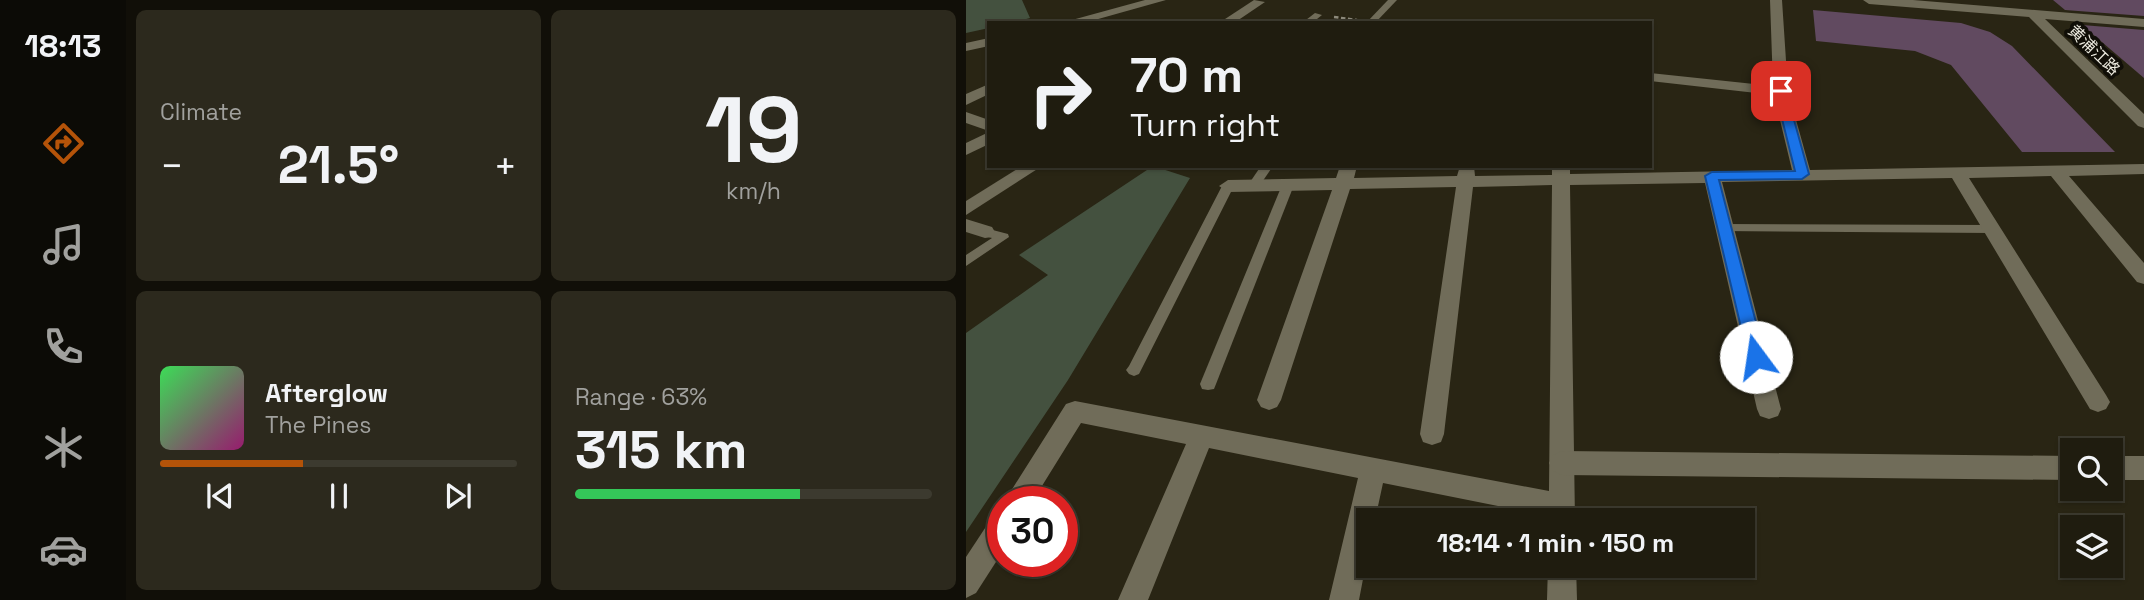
<!DOCTYPE html>
<html lang="en">
<head>
<meta charset="utf-8">
<style>
  body { margin:0; font-family:"Space Grotesk","Noto Sans SC",sans-serif; background:#2c291d; color:#f1f3f6; height:100vh; display:flex; flex-direction:column; font-size:26px; white-space:nowrap }
  * { box-sizing:border-box; margin:0 }
  p { font-size:23px; color:#a1a19e }
  .icon { flex:none; width:38px; height:38px; fill:none; stroke:currentColor; stroke-width:2; stroke-linecap:round; stroke-linejoin:round }
  .map { position:relative; flex:1; overflow:hidden }
  .side { display:flex; flex-direction:column; gap:10px; padding:10px; background:#110f08; width:840px }
  .side>* { flex:none }
  .hud { position:absolute; left:21px; top:21px; width:665px; height:147px; border-radius:0px; box-shadow:0 2px 5px #0004,0 0 0 2px #3c3a2f; background:#1f1c0f; color:#f1f3f6; overflow:hidden }
  .tools { position:absolute; left:1094px; top:438px; display:grid; gap:14px }
  .tools a { display:grid; place-items:center; width:63px; height:63px; border-radius:0px; background:#1f1c0f; box-shadow:0 2px 5px #0004,0 0 0 2px #3c3a2f; font-size:35px }
  .speed { position:absolute; left:21px; top:486px; display:flex; gap:14px; font-size:35px; font-weight:700; text-align:center }
  .speed>* { display:grid; place-content:center; width:91px; height:91px; border-radius:50%; background:#1f1c0f; box-shadow:0 2px 5px #0004,0 0 0 2px #3c3a2f; line-height:1 }
  .speed .limit { border:10px solid #d22; background:#fff; color:#111 }
  .pin { position:absolute; display:grid; place-items:center; width:60px; height:60px; color:#fff; margin:-30px; border-radius:14px; box-shadow:0 4px 10px #0006 }
  .me { position:absolute; width:77px; margin:-38px; rotate:346deg; stroke-linejoin:round; filter:drop-shadow(0 0 5px #0008) }
  .turn { display:flex; align-items:center; gap:24px; height:147px; padding:0 28px; font-size:32px }
  .turn .icon { width:91px; height:91px; stroke-width:2.5 }
  .turn b { display:block; font-size:49px; line-height:60px }
  .big { font-size:52px; font-weight:600; line-height:1.1 }
  .side .card { flex:1; display:flex; flex-direction:column; justify-content:center; gap:10px; min-width:0; padding:0 24px; border-radius:10px; background:#2c291d }
  .side .dial { align-items:center; gap:0 }
  .dial b { font-size:91px; line-height:1 }
  .song { display:flex; align-items:center; gap:21px }
  .cover { width:84px; height:84px; border-radius:10px; background:linear-gradient(135deg,hsl(130 70% 55%),hsl(320 70% 35%)) }
  .played { height:7px; border-radius:4px; background:linear-gradient(90deg,#b45309 40%,#3c3a2f 40%) }
  .keys { display:flex; justify-content:space-around; direction:ltr }
  .heat { display:flex; justify-content:space-between; align-items:center; font-size:38px; direction:ltr }
  .charge { height:10px; border-radius:5px; background:linear-gradient(90deg,#34c759 63%,#3c3a2f 0) }
  .side .tiles { flex:1; display:grid; gap:10px; grid-template-columns:repeat(2,1fr) }
  .trip { position:absolute; left:390px; top:508px; width:399px; height:70px; border-radius:0px; background:#1f1c0f; box-shadow:0 2px 5px #0004,0 0 0 2px #3c3a2f; font-weight:600; line-height:70px; text-align:center }
  main { display:flex; flex:1; min-height:0 }
  .menu { display:flex; flex-direction:column; width:126px; justify-content:space-around; align-items:center; background:#0c0b06; color:#a1a19e }
  .menu .icon { width:49px; height:49px }
  .menu .selected { color:#b45309 }
  .menu b { font-size:32px; color:#f1f3f6 }
  .map>svg:first-child { display:block }
</style>
</head>
<body>
<main>
<nav class="menu">
<b>18:13</b>
<svg class="icon selected" aria-label="directions" viewBox="0 0 24 24"><path d="M12 3l9 9-9 9-9-9zM9 14v-3h6M13 9l2 2-2 2"/></svg>
<svg class="icon" aria-label="music" viewBox="0 0 24 24"><path d="M9 18V5l10-2v13"/><circle cx="6" cy="18" r="3"/><circle cx="16" cy="16" r="3"/></svg>
<svg class="icon" aria-label="phone" viewBox="0 0 24 24"><path d="M5 4h4l2 5-3 2q2 4 5 5l2-3 5 2v4C11 20 4 13 5 4z"/></svg>
<svg class="icon" aria-label="climate" viewBox="0 0 24 24"><path d="M12 3v18M4 7l16 10M4 17L20 7"/></svg>
<svg class="icon" aria-label="car" viewBox="0 0 24 24"><path d="M5 17H2v-5l4-1 3-4h7l3 4 3 1v5h-3M9 17h6M6 11h13"/><circle cx="7" cy="17" r="2"/><circle cx="17" cy="17" r="2"/></svg>
</nav>
<section class="side">
<div class="tiles">
<div class="card"><p>Climate</p>
<div class="heat"><a>−</a><b class="big">21.5°</b><a>+</a></div>
</div>
<div class="card dial"><b>19</b><p>km/h</p></div>
<div class="card">
<div class="song"><i class="cover"></i><div><b>Afterglow</b><p>The Pines</p></div></div>
<div class="played"></div>
<div class="keys"><svg class="icon" aria-label="previous" viewBox="0 0 24 24"><path d="M18 5L8 12l10 7zM5 5v14"/></svg><svg class="icon" aria-label="pause" viewBox="0 0 24 24"><path d="M8 5v14M16 5v14"/></svg><svg class="icon" aria-label="next" viewBox="0 0 24 24"><path d="M6 5l10 7-10 7zM19 5v14"/></svg></div>
</div>
<div class="card"><p>Range · 63%</p><b class="big">315 km</b><div class="charge"></div></div>
</div>
</section>
<div class="map">
<svg width="1178" height="600" viewBox="0 0 1178 600">
  <rect width="100%" height="100%" fill="#292514"/>
  <g fill="#44513f">
    <path d="M0,0H56L64,18L45,23H23V28L0,33Z"/>
    <path d="M187,166L224,178L102,380L0,532V333L82,275L53,255Z"/>
  </g>
  <g fill="#614a60">
    <path d="M1087,0H1178V16L1099,10Z"/>
    <path d="M847,10L995,23L1024,32L1046,46L1149,152H1056L985,65L949,51L850,41Z"/>
    <path d="M1116,25L1178,30V78Z"/>
  </g>
  <g fill="none" stroke-linecap="round" stroke-linejoin="round">
    <path stroke="#8d8a7c" stroke-width="2.5" stroke-dasharray="4.5 2.5" stroke-linecap="butt" d="M368,17L391,20"/>
    <g fill="#706c59" fill-rule="evenodd">
      <path d="M422,0H431L409,23H400Z"/>
      <path d="M349,13L356,15L346,23H336Z"/>
      <path d="M295,166H307L292,188H284L282,185Z"/>
      <path d="M322,181L328,185L250,384L248,389L242,390L236,389L234,384L316,185Z"/>
      <path d="M262,182L268,186L173,374L168,376L163,374L160,370L163,366L256,186Z"/>
      <path d="M758,224L1026,225L1032,229L1026,233L754,231L752,228Z"/>
      <path d="M19,228L42,234L43,237L0,266V255L26,238L15,235L13,232Z"/>
    </g>
    <g fill="#706c59" fill-rule="evenodd">
      <path d="M288,0L299,2L268,23H253Z"/>
      <path d="M804,0H816L822,91L844,170L1178,164V174L1103,176L1178,263V284L1171,282L1085,176L1003,178L1140,395L1144,402L1140,409L1132,412L1124,409L986,178L756,182L815,409L812,416L803,419L794,416L791,409L739,183L604,185L609,520H583L582,516L417,483L409,520H402V553L393,600H363L392,478L243,448L182,600H152L220,444L115,423L66,502H38L100,404L109,401L583,491L586,185L507,187L478,434L475,442L466,445L457,442L454,434L490,187L384,189L315,400L311,407L303,410L295,407L291,400L366,190L262,192L253,186L262,180L370,178L374,166H391L388,178L491,176L494,166H508L509,176L586,175V166H604V174L826,170L808,95L684,81V73L807,86Z"/>
      <path d="M23,84V94L0,105V94Z"/>
      <path d="M0,112L23,120V131L0,123Z"/>
      <path d="M23,132V144L0,155V143Z"/>
      <path d="M56,166H76L0,215V201Z"/>
      <path d="M0,219L26,227L29,232L26,237L19,238L0,232Z"/>
      <path d="M37,512V551L10,593L0,598V557L27,516Z"/>
      <path d="M582,565H610L611,600H581Z"/>
    </g>
    <g fill="#706c59" fill-rule="evenodd">
      <path d="M179,0H200L118,23H95Z"/>
      <path d="M897,0H947L1178,19V27L1079,19L1178,114V128L1172,126L1063,17L903,4Z"/>
      <path d="M23,38V46L0,51V43Z"/>
      <path d="M596,451L1106,456V480L596,475L587,471L583,463L587,455Z"/>
      <rect x="1144" y="456" width="34" height="24"/>
    </g>
  </g>
  <path fill="#1a73e8" stroke="#114b97" stroke-width="2" d="M811,89L820,91L843,174L836,179L753,180L799,357L797,362H784L782,357L739,176L746,172L829,171L809,91Z"/>
  <g text-anchor="middle" dominant-baseline="central" stroke-width="7" stroke-linejoin="round" paint-order="stroke">
    <g font-size="16" fill="#edebe0" stroke="#100e07">
      <text transform="translate(1128 50) rotate(44)">黄浦江路</text>
    </g>
  </g>
</svg>
<div class="tools">
<a><svg class="icon" aria-label="search" viewBox="0 0 24 24"><circle cx="10" cy="10" r="6"/><path d="M15 15l6 6"/></svg></a>
<a><svg class="icon" aria-label="layers" viewBox="0 0 24 24"><path d="M12 4l9 5-9 5-9-5zM3 14l9 5 9-5"/></svg></a>
</div>
<div class="speed"><div class="limit">30</div></div>
<div class="pin" style="left:815px;top:91px;background:#d93025"><svg class="icon" aria-label="arrive" viewBox="0 0 24 24"><path d="M6 21V4h12l-3 4 3 4H6"/></svg></div>
<svg class="me" style="left:790px;top:357px" viewBox="-20 -20 40 40"><circle r="19" fill="#fff"/><path d="M0-13L10 11 0 6-10 11z" fill="#1a73e8"/></svg>
<div class="trip">18:14 · 1 min · 150 m</div>
<div class="hud">
<div class="turn"><svg class="icon" aria-label="right" viewBox="0 0 24 24"><path d="M7 20v-9h11M14 6l5 5-5 5"/></svg><div><b>70 m</b>Turn right</div></div>
</div>
</div>
</main>
</body>
</html>
